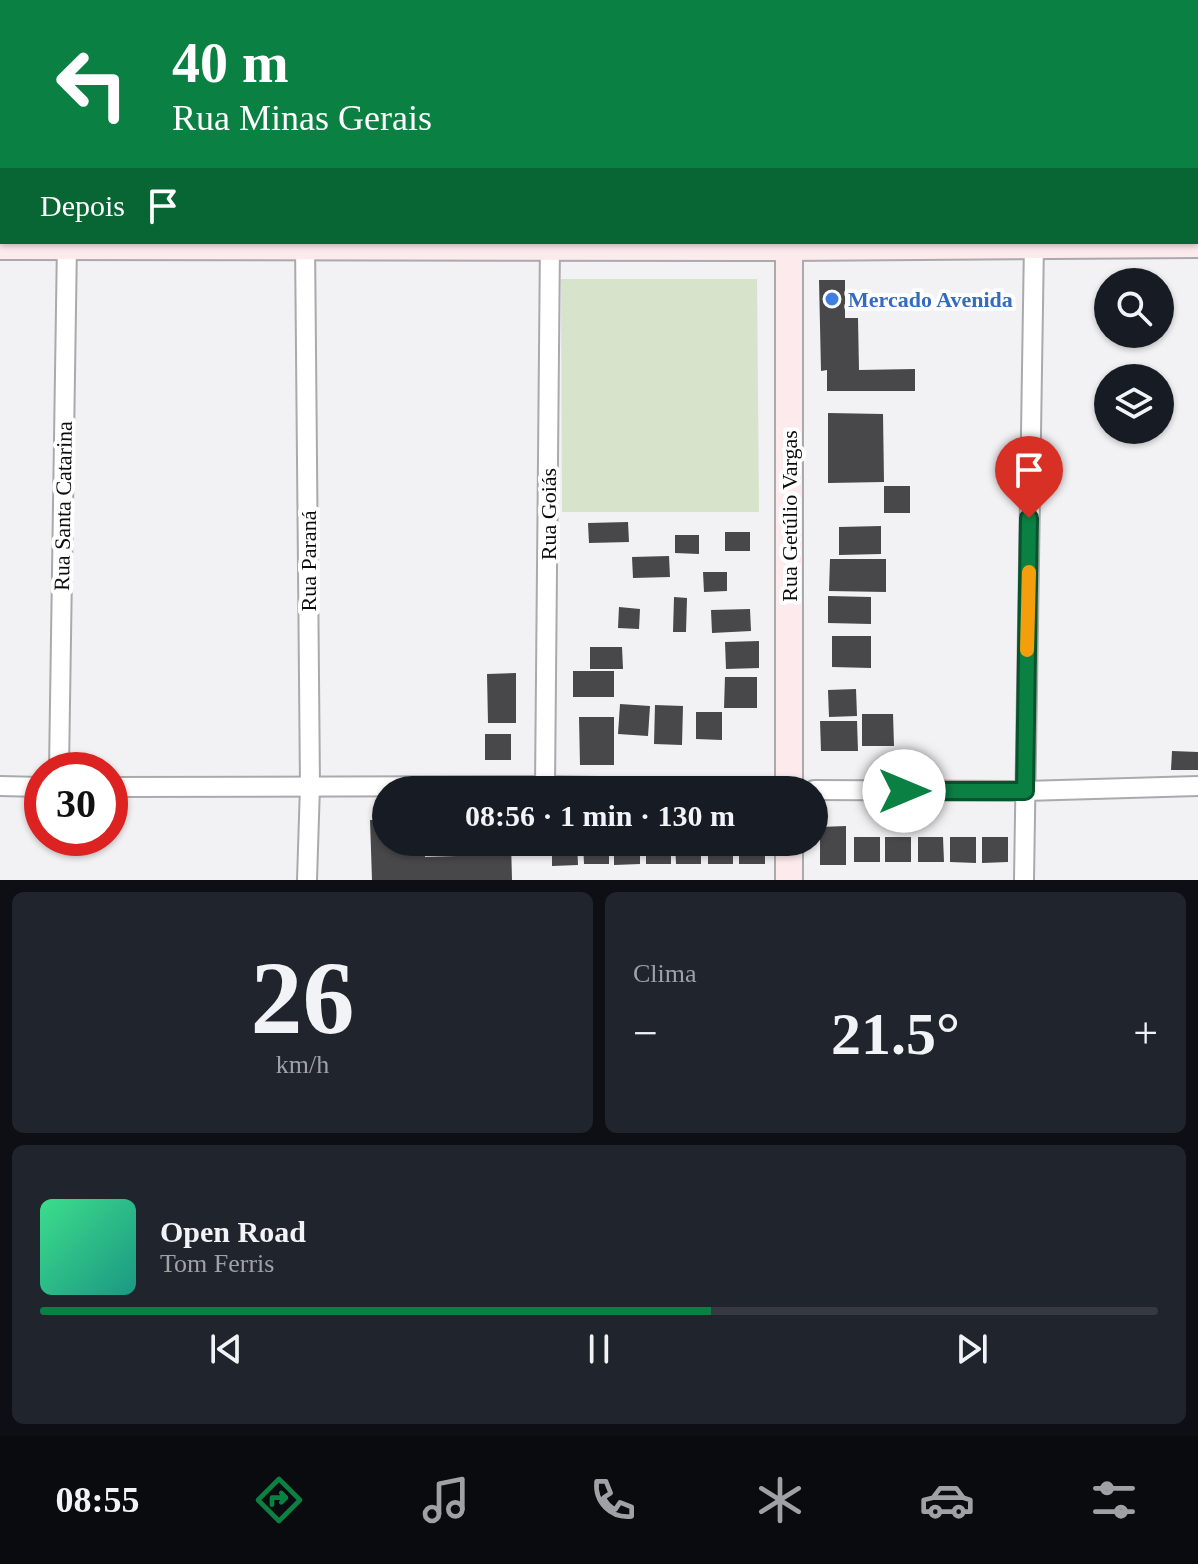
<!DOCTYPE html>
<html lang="pt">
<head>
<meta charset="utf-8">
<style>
  body { margin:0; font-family:"Times New Roman",serif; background:#20242c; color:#f1f3f6; height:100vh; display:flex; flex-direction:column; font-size:30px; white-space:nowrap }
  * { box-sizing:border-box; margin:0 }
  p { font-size:26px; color:#9ea1a6 }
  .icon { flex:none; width:44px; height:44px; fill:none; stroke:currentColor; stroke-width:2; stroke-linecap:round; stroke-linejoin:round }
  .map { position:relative; height:880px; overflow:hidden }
  .panel { display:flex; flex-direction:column; gap:12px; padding:12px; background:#0d0f14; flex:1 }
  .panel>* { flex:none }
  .top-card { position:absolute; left:0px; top:0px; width:1198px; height:244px; box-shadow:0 2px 6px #0004; background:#0b8043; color:#fff; overflow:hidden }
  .fabs { position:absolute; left:1094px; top:268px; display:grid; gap:16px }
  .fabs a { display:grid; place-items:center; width:80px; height:80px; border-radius:50%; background:#171b24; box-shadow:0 2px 6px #0004; font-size:40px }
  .speed { position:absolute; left:24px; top:752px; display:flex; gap:16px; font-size:40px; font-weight:700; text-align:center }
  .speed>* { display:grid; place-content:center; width:104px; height:104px; border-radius:50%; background:#171b24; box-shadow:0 2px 6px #0004; line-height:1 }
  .speed .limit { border:12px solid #d22; background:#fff; color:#111 }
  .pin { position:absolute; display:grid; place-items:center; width:68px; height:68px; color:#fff; margin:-82px -34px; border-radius:50% 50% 50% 0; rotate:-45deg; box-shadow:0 0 8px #0007 }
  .pin .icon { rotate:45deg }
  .me { position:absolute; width:88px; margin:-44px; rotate:90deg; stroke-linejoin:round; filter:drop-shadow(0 0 6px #0008) }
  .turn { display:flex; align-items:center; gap:28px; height:168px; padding:0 40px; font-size:36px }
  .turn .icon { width:104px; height:104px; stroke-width:2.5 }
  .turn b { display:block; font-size:56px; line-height:68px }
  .then { display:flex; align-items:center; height:76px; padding:0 40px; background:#0003; gap:16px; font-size:30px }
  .big { font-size:60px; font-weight:800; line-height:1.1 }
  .panel .card { flex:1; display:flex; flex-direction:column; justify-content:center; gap:12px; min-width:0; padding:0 28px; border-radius:12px; background:#20242c }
  .panel .dial { align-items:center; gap:0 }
  .dial b { font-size:104px; line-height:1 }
  .song { display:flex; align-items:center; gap:24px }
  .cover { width:96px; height:96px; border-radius:12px; background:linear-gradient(135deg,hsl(150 70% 55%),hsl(170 70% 35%)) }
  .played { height:8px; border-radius:4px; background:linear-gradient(90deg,#0b8043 60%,#363941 60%) }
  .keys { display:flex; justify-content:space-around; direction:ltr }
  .heat { display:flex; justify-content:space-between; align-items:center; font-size:44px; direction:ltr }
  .panel .tiles { flex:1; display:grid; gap:12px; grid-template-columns:1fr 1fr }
  .card:last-child { grid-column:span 2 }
  .trip { position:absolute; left:372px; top:776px; width:456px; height:80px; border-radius:40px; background:#171b24; box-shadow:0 2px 6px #0004; font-weight:800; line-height:80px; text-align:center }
  .tabs { display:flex; height:128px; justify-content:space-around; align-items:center; background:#090b0e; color:#9ea1a6 }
  .tabs .icon { width:56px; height:56px }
  .tabs .on { color:#0b8043 }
  .tabs b { font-size:36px; color:#f1f3f6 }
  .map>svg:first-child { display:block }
</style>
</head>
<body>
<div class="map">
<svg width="1198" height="880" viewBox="0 0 1198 880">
  <rect width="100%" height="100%" fill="#f2f1f4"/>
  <path fill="#d7e4cb" d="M561,279H757L759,512H562Z"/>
  <g fill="#484749">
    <path d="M819,280H845V318H858L859,370L915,369V391H827V370L821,371Z"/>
    <path d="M828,413L883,414L884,482L828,483Z"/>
    <rect x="884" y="486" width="26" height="27"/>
    <path d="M628,522L629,542L589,543L588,523Z"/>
    <path d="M881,526V554L839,555V527Z"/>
    <rect x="725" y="532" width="25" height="19"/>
    <path d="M675,535H699V554L675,553Z"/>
    <path d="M669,556L670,577L633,578L632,557Z"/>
    <path d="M830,559H886V592L829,591Z"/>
    <path d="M703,572H727V591L704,592Z"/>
    <path d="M828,596L871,597V624L828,623Z"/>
    <path d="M674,597L687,598L686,632H673Z"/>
    <path d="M619,607L640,609L639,629L618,628Z"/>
    <path d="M750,609L751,631L712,633L711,610Z"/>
    <path d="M832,636H871V668L832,667Z"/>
    <path d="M759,641V668L726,669L725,642Z"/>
    <path d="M590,647H622L623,669H590Z"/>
    <rect x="573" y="671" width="41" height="26"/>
    <path d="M516,673V723H488L487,674Z"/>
    <path d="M725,677H757V708H724Z"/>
    <path d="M856,689L857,716L829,717L828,690Z"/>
    <path d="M620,704L650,706L648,736L618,734Z"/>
    <path d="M655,705L683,706L682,745L654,744Z"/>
    <path d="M696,712H722V740L696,739Z"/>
    <path d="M862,714H893L894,746H862Z"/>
    <path d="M579,717H614V765H580Z"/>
    <path d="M820,721H857L858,751H821Z"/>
    <rect x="485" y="734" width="26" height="26"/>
    <path d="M1172,751L1198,752V770H1171Z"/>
    <path d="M370,820H386V842H424L425,857L457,856V842H511L512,880H372Z"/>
    <path d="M846,826V865H820V827Z"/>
    <rect x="854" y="837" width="26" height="25"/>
    <rect x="885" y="837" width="26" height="25"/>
    <path d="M918,837H943L944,862H918Z"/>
    <path d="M950,837H976V863L950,862Z"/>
    <path d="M982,837H1008V862L982,863Z"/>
    <path d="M552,842H577L578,865L552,866Z"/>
    <path d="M583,842H609V864H584Z"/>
    <path d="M614,842H640V864L614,865Z"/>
    <rect x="646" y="842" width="25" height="22"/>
    <path d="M675,842H701V864H676Z"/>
    <rect x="708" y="842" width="25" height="22"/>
    <rect x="739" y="842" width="26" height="22"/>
  </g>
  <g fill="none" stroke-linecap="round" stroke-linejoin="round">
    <g stroke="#aaa9ac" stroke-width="22">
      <g id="street">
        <path d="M64,0V2"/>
        <path d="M305,0V2"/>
        <path d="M1033,0V2"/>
        <path d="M551,2V0"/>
        <path d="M305,242L310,786L307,880"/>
        <path d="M59,770L67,242"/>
        <path d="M0,786L42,787"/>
        <path d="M545,786L550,242"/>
        <path d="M110,787L545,786L764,790"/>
        <path d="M814,790L1025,791L1198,786"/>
        <path d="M1024,880L1034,242"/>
      </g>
    </g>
    <g stroke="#aaa9ac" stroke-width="30">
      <g id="secondary">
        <path d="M789,2V0"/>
        <path d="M0,246L789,247L1198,244"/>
        <path d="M789,790V242"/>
        <path d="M789,842V880"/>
      </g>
    </g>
    <use href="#street" stroke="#fff" stroke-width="18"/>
    <use href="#secondary" stroke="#fceaed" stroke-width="26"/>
  </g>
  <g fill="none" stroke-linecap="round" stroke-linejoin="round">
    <g stroke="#07532c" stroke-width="20">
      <path id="route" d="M904,791H1025L1029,518"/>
    </g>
    <use href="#route" stroke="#0b8043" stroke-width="14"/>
    <path stroke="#f59e0b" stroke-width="14" d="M1027,650L1029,572"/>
  </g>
  <circle fill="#3f7fe0" stroke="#fff" stroke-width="3" cx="832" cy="299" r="8"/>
  <g text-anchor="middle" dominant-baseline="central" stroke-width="8" stroke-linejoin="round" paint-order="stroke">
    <g font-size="22" font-weight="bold" fill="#366cbe" stroke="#fff" text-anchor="start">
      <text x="848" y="299">Mercado Avenida</text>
    </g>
    <g font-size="22" fill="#0d0c0d" stroke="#fff">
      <text transform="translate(63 506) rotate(-89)">Rua Santa Catarina</text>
      <text transform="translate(548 514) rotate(-90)">Rua Goiás</text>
      <text transform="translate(789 516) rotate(-90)">Rua Getúlio Vargas</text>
      <text transform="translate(308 561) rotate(-90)">Rua Paraná</text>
    </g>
  </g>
</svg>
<div class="fabs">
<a><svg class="icon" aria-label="search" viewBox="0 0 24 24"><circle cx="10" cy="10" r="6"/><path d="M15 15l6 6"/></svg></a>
<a><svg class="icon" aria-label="layers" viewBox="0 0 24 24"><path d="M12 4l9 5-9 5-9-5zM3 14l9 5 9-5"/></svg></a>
</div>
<div class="speed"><div class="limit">30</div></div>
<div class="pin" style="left:1029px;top:518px;background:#d93025"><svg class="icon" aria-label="arrive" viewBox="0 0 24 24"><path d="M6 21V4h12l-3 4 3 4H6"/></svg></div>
<svg class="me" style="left:904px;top:791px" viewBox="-20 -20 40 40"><circle r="19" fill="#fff"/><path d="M0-13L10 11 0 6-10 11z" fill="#0b8043"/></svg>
<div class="trip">08:56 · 1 min · 130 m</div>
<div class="top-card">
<div class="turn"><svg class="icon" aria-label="left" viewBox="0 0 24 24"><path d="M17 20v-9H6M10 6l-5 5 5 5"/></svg><div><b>40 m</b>Rua Minas Gerais</div></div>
<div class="then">Depois<svg class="icon" aria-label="arrive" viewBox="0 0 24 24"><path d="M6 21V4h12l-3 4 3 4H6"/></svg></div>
</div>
</div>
<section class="panel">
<div class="tiles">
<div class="card dial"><b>26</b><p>km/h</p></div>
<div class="card"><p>Clima</p>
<div class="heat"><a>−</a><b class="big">21.5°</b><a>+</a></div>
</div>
<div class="card">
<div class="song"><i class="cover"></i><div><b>Open Road</b><p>Tom Ferris</p></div></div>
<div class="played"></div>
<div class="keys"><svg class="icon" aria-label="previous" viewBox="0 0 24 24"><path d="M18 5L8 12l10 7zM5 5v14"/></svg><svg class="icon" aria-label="pause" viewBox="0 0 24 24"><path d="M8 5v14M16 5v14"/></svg><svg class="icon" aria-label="next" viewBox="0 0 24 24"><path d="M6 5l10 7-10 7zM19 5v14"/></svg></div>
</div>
</div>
</section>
<nav class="tabs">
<b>08:55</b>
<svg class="icon on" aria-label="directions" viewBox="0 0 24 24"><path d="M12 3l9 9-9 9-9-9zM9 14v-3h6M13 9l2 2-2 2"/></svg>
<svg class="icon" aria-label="music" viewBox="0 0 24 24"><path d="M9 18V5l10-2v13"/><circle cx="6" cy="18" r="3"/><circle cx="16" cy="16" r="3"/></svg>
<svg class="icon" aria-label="phone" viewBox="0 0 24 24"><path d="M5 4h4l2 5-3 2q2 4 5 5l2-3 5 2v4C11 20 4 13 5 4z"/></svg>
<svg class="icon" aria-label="climate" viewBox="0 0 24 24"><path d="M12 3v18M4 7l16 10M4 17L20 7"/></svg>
<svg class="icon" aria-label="car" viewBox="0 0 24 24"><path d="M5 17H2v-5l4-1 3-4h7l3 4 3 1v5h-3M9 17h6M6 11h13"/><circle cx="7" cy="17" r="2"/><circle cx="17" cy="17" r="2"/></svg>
<svg class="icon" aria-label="filters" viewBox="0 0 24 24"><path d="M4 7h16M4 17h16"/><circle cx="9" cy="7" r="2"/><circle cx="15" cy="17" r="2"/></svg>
</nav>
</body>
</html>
